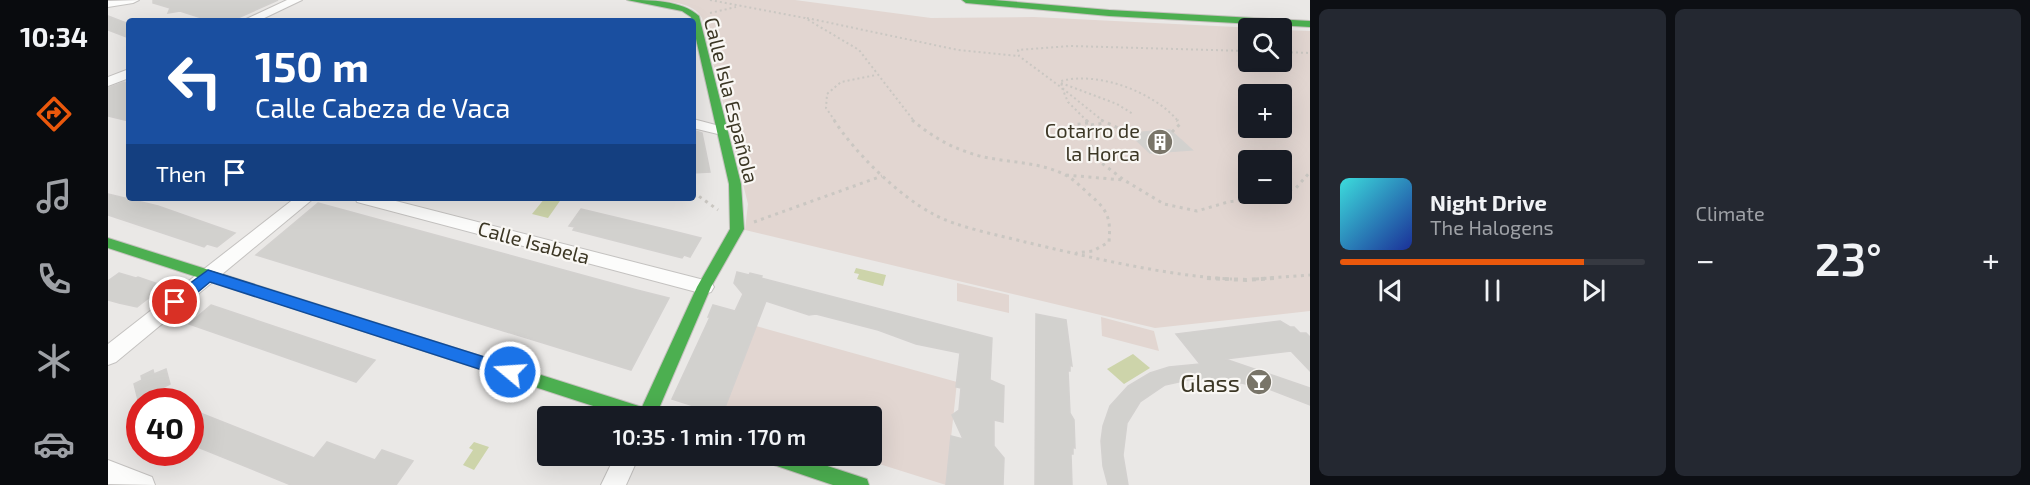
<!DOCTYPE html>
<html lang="en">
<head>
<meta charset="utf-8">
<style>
  body { margin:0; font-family:"Exo 2",sans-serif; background:#242831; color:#f1f3f6; height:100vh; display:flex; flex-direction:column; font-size:22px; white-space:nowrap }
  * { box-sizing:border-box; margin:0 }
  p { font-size:20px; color:#9ea1a6 }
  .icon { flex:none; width:33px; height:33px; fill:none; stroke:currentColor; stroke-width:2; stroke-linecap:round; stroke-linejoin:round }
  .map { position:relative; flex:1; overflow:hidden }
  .side { display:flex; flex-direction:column; gap:9px; padding:9px; background:#0d0f14; width:720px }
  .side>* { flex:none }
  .top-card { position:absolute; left:18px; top:18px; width:570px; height:183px; border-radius:6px; box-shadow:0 6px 24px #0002; background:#1a4fa0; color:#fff; overflow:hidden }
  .fabs { position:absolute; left:1130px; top:18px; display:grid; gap:12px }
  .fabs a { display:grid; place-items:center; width:54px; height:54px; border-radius:6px; background:#171b24; box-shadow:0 6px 24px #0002; font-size:30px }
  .speed { position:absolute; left:18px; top:388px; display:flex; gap:12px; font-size:30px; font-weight:700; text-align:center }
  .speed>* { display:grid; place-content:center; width:78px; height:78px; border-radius:50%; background:#171b24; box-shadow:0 6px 24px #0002; line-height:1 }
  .speed .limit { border:9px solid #d22; background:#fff; color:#111 }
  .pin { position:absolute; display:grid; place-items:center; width:51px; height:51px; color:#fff; margin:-26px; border:3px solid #fff; border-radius:50%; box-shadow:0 2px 6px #0007 }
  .me { position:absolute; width:66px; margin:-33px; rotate:288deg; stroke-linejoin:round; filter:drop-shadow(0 0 4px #0008) }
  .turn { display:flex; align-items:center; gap:21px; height:126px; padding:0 30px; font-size:27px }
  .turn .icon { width:78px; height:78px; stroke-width:2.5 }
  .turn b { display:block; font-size:42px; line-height:51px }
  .then { display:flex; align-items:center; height:57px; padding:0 30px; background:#0003; gap:12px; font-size:22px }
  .big { font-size:45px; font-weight:600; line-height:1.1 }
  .side .widget { flex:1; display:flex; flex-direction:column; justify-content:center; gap:9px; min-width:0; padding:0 21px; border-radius:9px; background:#242831 }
  .song { display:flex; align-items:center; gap:18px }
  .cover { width:72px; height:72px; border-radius:9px; background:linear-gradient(135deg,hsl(180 70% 55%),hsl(230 70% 35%)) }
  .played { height:6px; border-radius:3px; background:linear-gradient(90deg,#ea580c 80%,#363941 80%) }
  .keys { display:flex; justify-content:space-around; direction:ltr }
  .heat { display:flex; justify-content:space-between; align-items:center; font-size:33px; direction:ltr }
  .side .tiles { flex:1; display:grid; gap:9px; grid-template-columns:repeat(2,1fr) }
  .trip { position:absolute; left:429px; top:406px; width:345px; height:60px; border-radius:6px; background:#171b24; box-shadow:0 6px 24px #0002; font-weight:600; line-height:60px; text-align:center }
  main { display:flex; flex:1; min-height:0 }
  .tab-bar { display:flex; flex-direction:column; width:108px; justify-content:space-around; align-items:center; background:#090b0e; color:#9ea1a6 }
  .tab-bar .icon { width:42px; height:42px }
  .tab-bar .on { color:#ea580c }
  .tab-bar b { font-size:27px; color:#f1f3f6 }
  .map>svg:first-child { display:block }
</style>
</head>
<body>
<main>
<nav class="tab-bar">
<b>10:34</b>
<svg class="icon on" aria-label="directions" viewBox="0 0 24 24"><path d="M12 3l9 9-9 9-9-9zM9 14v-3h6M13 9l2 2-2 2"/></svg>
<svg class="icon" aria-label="music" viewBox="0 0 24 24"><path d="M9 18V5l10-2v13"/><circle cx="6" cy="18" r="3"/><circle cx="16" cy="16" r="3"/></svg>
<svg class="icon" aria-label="phone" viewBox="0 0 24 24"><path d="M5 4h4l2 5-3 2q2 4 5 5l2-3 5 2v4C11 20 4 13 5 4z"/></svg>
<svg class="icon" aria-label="climate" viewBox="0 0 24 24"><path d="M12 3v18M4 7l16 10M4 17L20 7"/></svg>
<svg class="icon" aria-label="car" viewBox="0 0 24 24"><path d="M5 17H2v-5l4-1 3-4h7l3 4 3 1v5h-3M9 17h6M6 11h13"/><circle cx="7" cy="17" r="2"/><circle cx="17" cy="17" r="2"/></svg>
</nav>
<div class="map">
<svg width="1202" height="485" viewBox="0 0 1202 485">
  <rect width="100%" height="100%" fill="#eae8e6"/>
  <g fill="#e2d6d1" fill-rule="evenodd">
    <path d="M546,0H687L823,18L926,17L1148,28H1140V62H1173V30L1202,31V311L1047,328L637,230L640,204L594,18C585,2 562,2 546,0ZM1140,94H1173V128H1140ZM1140,160H1173V194H1140Z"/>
    <path d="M849,283L901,295V313L849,301Z"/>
    <path d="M993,317L1046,331L1051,351L994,336Z"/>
    <path d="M648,326L849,382L838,485L746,456H764V417H621L614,415Z"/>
  </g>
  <g fill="#cdd4aa">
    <path d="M437,198H454L440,218L424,214Z"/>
    <path d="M748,268L778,275L775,286L749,279L751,274L746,273Z"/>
    <path d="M1025,354L1042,368L1016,384L999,369Z"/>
    <path d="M366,442L381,447L366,470L355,465L365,450L361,448Z"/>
  </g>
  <g fill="#d2d1ce" stroke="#d3d1cf" stroke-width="1.5">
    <path d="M45,0H170L123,21H103L72,11L60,13L62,8L45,3Z"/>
    <path d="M0,16L21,24V38L0,30Z"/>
    <path d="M16,82L21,83V121L0,116V88Z"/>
    <path d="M585,130L594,133L602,172L585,173Z"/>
    <path d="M1062,130L1084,150L1042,153L1021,133Z"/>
    <path d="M0,194L50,206L127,233L109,247L99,244L96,247L0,215Z"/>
    <path d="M210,203L529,290L561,298L523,370L148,255Z"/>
    <path d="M473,209L565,231L593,238L582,257L576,255L574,258L465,230L467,227L461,226Z"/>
    <path d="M629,272L641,275L642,273L654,276L653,278L884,338L882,380L896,386L895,422L886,420V446L896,458L895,485H838L843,436L855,439L844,415L851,410L853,388L848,387L852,353L808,344L770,330L708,314L701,315L658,301L614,415L564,399L602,317H600L605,305L627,311L635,294L626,283Z"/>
    <path d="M11,273L28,278L30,277L56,286L29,307L11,303L0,300V281Z"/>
    <path d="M103,305L267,360L248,382L81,324Z"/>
    <path d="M928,314L958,320L964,366L962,365V371H960L962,413L966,420L967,448L965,447V454H963L964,485H927Z"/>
    <path d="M1172,321L1182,327H1186L1192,333H1198L1202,337V371L1183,351L1117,359L1202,388V405L1161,389L1124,381L1084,379L1057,385L1032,402L1019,423L1015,455L1020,485H1000L995,466L993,441L995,426L1002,406L1020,386L1042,373L1061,367L1092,364L1068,334Z"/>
    <path d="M58,369L62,384L30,400L26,384L34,380L33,376L45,370L46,374Z"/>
    <path d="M82,409L206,458L219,442L267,460L274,450L305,461L288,485H183L82,444Z"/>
  </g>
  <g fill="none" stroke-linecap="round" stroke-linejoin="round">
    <g stroke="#c4c2c0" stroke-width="2">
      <g id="street">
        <path d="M31,0L25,3L0,7V1Z"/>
        <path d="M179,0H194L150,21H134Z"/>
        <path d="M21,69V78L0,86V77Z"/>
        <path d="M585,119L619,128L621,131L614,135L585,128Z"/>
        <path d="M187,198H206L8,362L0,365V344Z"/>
        <path d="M247,198H276L596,280L603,282L606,287L603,292L596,294L249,202Z"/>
        <path d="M507,456H531L518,485H493Z"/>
        <path d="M0,460L44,477L47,485L0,484Z"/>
      </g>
    </g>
    <g stroke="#c5c2be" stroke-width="2">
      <g id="fast">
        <path d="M519,0C541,0 574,0 591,16L633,184L636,229L603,287L549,413L551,417H519L0,248V238L534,407L589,287L622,229L621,184L583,17L574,11Z"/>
        <path d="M854,0H886L1001,10L1202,21V27L1001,16L858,3Z"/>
        <path d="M654,456H689L759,479L761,485H725L657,462Z"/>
      </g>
    </g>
    <g stroke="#cac7c2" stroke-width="2" stroke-dasharray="2 3" stroke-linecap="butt">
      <path d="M602,0L697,18L751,50L806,121"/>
      <path d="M602,13L628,7"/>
      <path d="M699,18L850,50L910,56"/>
      <path d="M1173,52L1202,53"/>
      <path d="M953,83L1009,104L1025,114"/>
      <path d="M727,121L718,108L719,94L733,82L768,75"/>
      <path d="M979,121L960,102L954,88L911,56L910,50L962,46L1140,51"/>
      <path d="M995,121L954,88L953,81C990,71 1046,92 1070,121"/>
    </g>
    <g stroke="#cac7c2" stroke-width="3" stroke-dasharray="3 4.5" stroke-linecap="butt">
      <path d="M726,120C746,152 791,196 825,214C848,227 890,235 917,242C981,257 1058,276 1124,279"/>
      <path d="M804,120C821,134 838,145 859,152C890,164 927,159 957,175C966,179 974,188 982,195C1000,210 1003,219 1001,242L985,251L968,253"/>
      <path d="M978,120L988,130"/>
      <path d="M993,120L1021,133"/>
      <path d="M980,123L964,125L981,138L987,158L1016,180L1056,204L1089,211L1120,202L1168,195L1188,188L1202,172"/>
      <path d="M983,125L996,123"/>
      <path d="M1064,132L1072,124L1069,120"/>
      <path d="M958,175L1015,180"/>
      <path d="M585,192L610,210"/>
      <path d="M646,222L774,176"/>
      <path d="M1148,279L1202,275"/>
    </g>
    <path stroke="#cac7c2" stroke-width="4" stroke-dasharray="4 5" stroke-linecap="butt" d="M1099,278L1138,280L1167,278"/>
    <use href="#street" fill="#fcfcfb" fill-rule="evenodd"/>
    <use href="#fast" fill="#4caf50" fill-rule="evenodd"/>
  </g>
  <path fill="#1a73e8" stroke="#114b97" stroke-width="1.5" d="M100,270L402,365L408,367L410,372L408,377L402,379L102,282L73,306H62L60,302L62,298Z"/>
  <defs>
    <g id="building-disc" transform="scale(1.35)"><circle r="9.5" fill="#797569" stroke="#f9f7f4"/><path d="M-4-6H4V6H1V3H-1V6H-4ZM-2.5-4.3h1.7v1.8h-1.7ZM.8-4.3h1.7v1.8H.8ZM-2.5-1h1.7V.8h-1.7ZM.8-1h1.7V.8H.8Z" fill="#fff"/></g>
    <g id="bar-disc" transform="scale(1.35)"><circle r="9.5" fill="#797569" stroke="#f9f7f4"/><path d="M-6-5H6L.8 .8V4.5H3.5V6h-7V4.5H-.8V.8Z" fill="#fff"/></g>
  </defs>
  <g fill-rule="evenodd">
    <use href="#building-disc" x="1052" y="142"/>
    <use href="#bar-disc" x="1151" y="382"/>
  </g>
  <g text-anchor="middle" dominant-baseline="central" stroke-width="4.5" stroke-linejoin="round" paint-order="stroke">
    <g font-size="20" fill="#3c3725" stroke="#f9f7f4">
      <text transform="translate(624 100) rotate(76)">Calle Isla Española</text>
      <text transform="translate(426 242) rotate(15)">Calle Isabela</text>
    </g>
    <g font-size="20" fill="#3c3725" stroke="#f9f7f4" text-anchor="end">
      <text x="1032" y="130">Cotarro de<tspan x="1032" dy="23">la Horca</tspan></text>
    </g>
    <g font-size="24" fill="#3c3725" stroke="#f9f7f4" text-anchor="end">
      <text x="1132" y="382">Glass</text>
    </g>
  </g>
</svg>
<div class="fabs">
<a><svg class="icon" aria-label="search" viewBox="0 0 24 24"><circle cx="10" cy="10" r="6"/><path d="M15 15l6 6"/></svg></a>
<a>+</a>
<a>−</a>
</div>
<div class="speed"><div class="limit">40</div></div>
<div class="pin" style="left:67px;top:302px;background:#d93025"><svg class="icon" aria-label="arrive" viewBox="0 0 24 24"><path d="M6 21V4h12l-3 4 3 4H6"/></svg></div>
<svg class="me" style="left:402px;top:372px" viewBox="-20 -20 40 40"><circle r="17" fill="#1a73e8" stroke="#fff" stroke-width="3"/><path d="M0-11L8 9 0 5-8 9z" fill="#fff"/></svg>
<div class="trip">10:35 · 1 min · 170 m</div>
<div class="top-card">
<div class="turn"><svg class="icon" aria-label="left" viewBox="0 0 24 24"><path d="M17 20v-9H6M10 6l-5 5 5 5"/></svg><div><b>150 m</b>Calle Cabeza de Vaca</div></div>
<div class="then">Then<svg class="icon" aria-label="arrive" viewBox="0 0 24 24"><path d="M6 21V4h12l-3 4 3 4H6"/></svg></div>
</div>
</div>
<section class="side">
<div class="tiles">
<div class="widget">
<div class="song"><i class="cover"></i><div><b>Night Drive</b><p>The Halogens</p></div></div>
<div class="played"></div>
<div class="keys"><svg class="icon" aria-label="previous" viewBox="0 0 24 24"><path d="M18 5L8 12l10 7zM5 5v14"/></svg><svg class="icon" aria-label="pause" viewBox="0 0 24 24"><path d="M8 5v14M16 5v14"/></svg><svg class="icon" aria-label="next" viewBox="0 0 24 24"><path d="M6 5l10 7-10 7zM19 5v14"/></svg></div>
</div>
<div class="widget"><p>Climate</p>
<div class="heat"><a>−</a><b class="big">23°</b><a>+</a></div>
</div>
</div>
</section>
</main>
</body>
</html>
